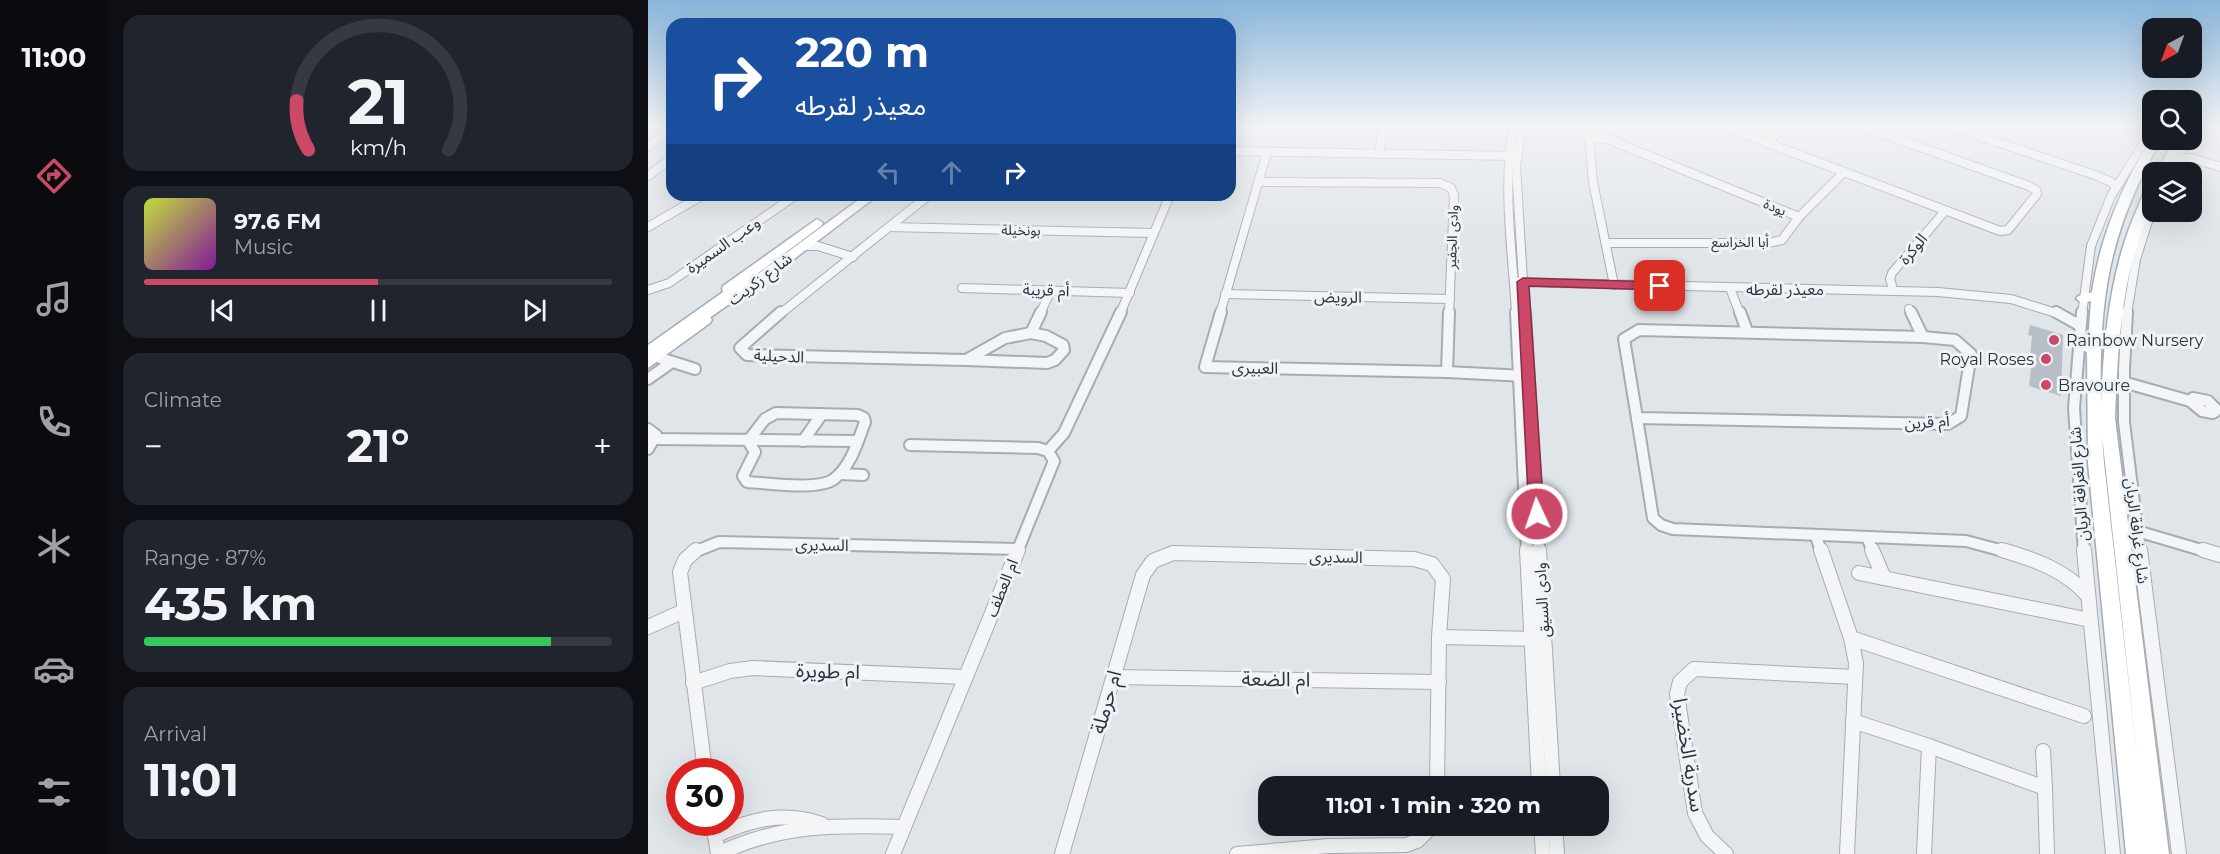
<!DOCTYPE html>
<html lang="en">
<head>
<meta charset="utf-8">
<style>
  body { margin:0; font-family:Montserrat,"Noto Sans Arabic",sans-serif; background:#20242c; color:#f1f3f6; height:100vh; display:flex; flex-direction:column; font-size:22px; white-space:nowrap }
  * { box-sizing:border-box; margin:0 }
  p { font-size:20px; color:#9ea1a6 }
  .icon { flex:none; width:33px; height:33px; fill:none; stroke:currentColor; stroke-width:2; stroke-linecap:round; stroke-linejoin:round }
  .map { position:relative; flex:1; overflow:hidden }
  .side { display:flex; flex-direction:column; gap:15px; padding:15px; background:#0d0f14; width:540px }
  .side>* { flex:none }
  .guide { position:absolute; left:18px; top:18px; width:570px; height:183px; border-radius:18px; box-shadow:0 6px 24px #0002; background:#1a4fa0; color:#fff; overflow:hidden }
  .needle { width:39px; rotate:221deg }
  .tools { position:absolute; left:1494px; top:18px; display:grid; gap:12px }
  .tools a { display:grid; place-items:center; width:60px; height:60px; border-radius:12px; background:#171b24; box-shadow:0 6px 24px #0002; font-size:30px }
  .speed { position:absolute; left:18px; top:758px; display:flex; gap:12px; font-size:30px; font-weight:700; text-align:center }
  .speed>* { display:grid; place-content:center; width:78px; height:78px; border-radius:50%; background:#171b24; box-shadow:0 6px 24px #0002; line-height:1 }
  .speed .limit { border:9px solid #d22; background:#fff; color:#111 }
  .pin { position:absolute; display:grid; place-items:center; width:51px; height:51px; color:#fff; margin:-26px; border-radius:12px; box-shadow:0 3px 9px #0006 }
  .me { position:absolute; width:66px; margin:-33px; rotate:357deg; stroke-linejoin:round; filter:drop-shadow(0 0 4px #0008) }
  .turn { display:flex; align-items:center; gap:21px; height:126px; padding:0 30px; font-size:27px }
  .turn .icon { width:78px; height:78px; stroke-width:2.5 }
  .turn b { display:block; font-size:42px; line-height:51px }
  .lanes { display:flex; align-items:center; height:57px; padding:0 30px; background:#0003; justify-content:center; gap:30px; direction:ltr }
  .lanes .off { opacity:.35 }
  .big { font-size:45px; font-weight:700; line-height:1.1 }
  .side .tile { flex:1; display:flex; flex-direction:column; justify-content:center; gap:9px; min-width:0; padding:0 21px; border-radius:18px; background:#20242c }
  .side .dial { align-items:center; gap:0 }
  .dial svg { height:156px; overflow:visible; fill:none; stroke:#363941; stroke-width:7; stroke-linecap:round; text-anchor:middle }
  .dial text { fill:#f1f3f6; stroke:none }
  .song { display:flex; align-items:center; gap:18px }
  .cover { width:72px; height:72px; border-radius:9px; background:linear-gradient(135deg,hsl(70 70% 55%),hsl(290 70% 35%)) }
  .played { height:6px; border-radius:3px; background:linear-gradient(90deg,#cb4868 50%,#363941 50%) }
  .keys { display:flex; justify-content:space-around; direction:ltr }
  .heat { display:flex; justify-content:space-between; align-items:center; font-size:33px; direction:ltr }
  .charge { height:9px; border-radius:4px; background:linear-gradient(90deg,#34c759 87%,#363941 0) }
  .trip { position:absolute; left:610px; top:776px; width:351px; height:60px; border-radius:18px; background:#171b24; box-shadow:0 6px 24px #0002; font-weight:700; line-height:60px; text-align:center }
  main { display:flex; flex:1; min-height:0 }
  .tabs { display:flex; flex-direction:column; width:108px; justify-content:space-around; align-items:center; background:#090b0e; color:#9ea1a6 }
  .tabs .icon { width:42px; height:42px }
  .tabs .current { color:#cb4868 }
  .tabs b { font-size:27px; color:#f1f3f6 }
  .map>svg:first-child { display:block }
</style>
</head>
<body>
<main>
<nav class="tabs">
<b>11:00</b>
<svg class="icon current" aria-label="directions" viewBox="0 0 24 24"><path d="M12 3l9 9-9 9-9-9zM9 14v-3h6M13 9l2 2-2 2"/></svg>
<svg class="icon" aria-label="music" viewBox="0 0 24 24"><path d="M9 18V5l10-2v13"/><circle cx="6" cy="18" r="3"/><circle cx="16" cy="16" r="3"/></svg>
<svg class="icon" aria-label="phone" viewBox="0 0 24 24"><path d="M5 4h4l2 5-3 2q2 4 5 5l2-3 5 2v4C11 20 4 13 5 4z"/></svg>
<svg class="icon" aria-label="climate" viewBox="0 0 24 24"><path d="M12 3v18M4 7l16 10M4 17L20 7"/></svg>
<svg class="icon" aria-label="car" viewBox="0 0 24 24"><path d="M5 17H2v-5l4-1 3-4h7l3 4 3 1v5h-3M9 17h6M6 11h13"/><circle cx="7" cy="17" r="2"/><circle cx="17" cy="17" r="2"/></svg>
<svg class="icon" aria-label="filters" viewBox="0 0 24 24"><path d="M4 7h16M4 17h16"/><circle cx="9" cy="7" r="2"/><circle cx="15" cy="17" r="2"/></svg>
</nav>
<section class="side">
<div class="tile dial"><svg viewBox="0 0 100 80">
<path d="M14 69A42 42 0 1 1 86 69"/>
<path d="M14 69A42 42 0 0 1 8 44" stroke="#cb4868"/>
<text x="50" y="56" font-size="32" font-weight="700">21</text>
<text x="50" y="72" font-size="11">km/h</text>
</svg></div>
<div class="tile">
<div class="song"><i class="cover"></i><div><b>97.6 FM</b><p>Music</p></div></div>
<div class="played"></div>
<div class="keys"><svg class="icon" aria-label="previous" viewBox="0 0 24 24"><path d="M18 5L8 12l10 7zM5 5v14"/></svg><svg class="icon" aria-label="pause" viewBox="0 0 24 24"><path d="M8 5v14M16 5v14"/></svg><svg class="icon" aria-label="next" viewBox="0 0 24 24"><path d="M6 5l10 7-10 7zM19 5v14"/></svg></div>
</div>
<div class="tile"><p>Climate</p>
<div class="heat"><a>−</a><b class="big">21°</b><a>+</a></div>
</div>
<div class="tile"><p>Range · 87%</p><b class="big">435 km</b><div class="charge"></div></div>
<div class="tile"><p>Arrival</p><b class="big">11:01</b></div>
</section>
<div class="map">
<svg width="1572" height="854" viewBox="0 0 1572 854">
  <rect width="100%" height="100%" fill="#e0e5e9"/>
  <path fill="#b8bec6" d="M1382,325L1415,335L1413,396L1381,386L1384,359H1382L1384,336L1380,335Z"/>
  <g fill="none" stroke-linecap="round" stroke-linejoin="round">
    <g stroke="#a5acb3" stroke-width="10">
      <g id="street-far2">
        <path d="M874,126L868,166L877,314"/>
        <path d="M940,126L945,182L966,285"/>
        <path d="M1075,126L1352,231L1360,230L1389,194L1388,190L1381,186L1213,126"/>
        <path d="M1302,126L1447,175L1463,182L1468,187"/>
        <path d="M865,130C854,188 865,255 868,314"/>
        <path d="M1544,133L1547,126"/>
        <path d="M939,136L962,140L1151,217"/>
        <path d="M1250,139L1263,126"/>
        <path d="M1118,143L1137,126"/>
        <path d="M0,146L24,129"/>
        <path d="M582,151L868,156"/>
        <path d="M731,154L735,126"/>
        <path d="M1530,157L1547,159L1572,167"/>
        <path d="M1521,172L1540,140"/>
        <path d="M0,176L24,158"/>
        <path d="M612,182L792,183L803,188L806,195L801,314"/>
        <path d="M0,227L55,195"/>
        <path d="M241,227L505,233"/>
        <path d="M958,243H1121L1134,240L1151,217L1196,172"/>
        <path d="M155,246H170L205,257"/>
        <path d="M870,282L1290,292L1363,299L1411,314"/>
        <path d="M314,288L482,293"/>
        <path d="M1082,288L1092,314"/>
        <path d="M1245,289L1242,279L1244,273L1297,211"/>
        <path d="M0,290L21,283L148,195"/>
        <path d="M577,294L802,299"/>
        <path d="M1261,309L1263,314"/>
        <path d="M132,314L281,195"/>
        <path d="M392,314L403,290"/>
        <path d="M472,314L522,195"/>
        <path d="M572,314L619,152"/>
        <path d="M1434,314L1443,246L1463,196L1504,130"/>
        <path d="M1479,314L1488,259L1504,209"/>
      </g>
    </g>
    <g stroke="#a5acb3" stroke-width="14">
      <g id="street-far1">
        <path d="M133,312L92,348L99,355L318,360"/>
        <path d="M573,312L557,367L799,372L877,376"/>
        <path d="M868,312L879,552"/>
        <path d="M877,312L891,552"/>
        <path d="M1092,312L1099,331"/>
        <path d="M1263,312L1275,337"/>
        <path d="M1408,312L1431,325"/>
        <path d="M1434,312L1426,408L1436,552"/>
        <path d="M1479,312L1476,369V422L1492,552"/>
        <path d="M991,330L1275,337L1307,340L1323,354L1313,416L1300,424L989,418L976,339Z"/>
        <path d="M383,333L398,336L415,345L416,350L407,360L399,363L318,360L357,338Z"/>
        <path d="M383,333L393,312"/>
        <path d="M9,357L47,369"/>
        <path d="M799,372L801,312"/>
        <path d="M0,379L24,362"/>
        <path d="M1475,382L1542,401"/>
        <path d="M1545,398L1560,401L1569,410L1565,413L1554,411L1542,401Z"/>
        <path d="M128,413L210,415L216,418L217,422C210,441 203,466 186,479C170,491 120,483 99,482L95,476L107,452L100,441L117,419Z"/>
        <path d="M989,418L1005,518L1013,525L1025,529L1318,541L1359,552"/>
        <path d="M0,429L8,435L0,449"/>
        <path d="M0,439L208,441"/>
        <path d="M155,441L174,414"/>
        <path d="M262,445L390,448L400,451L406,461L369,552"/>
        <path d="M400,451L416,433L473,312"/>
        <path d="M192,474L215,475"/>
        <path d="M1489,531L1560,552"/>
        <path d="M1168,536L1173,552"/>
        <path d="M1219,537L1225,552"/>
        <path d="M46,552L71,542L370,549"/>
      </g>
    </g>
    <g stroke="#a5acb3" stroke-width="16">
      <g id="street">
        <path d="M48,550L37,560L32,572L57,771"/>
        <path d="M879,550L891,786"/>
        <path d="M891,550L905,786"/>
        <path d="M1173,550L1203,638L1208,663L1199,854"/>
        <path d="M1224,550L1236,578"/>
        <path d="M1354,550C1385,559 1418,570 1440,596"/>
        <path d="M1436,550L1465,854"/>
        <path d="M1492,550L1531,854"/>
        <path d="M1555,550L1572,555"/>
        <path d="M1211,573L1442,620"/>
        <path d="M0,627L36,611"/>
        <path d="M791,637L889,639"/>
        <path d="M1203,638L1436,716"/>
        <path d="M466,677L791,682"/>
        <path d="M45,683L82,671L105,668L317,677"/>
        <path d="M1205,721L1281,746L1276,854"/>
        <path d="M1281,746L1397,788L1399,854"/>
        <path d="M1395,751L1397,788"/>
        <path d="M65,822L70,854"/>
        <path d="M893,825L895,854"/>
        <path d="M907,825L909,854"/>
        <path d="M67,836C102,819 136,811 174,824"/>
        <path d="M70,854C132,824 188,825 256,827"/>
        <path d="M245,854L370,550"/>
        <path d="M414,854L495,575L505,561L525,553L766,559L784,564L795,579L791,637L789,786"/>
        <path d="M589,854L680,846L758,845L769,841L785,825"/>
        <path d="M1078,854L1059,836L1047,813L1029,694L1032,682L1046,669L1207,677"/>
      </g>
    </g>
    <g stroke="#a5acb3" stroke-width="3">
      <g id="secondary">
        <path d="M1504,138L1513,140C1460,234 1451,297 1453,403C1456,337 1462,268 1490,207C1493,200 1496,187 1504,186C1504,214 1488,242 1482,270C1471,319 1469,369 1467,418L1521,854H1478L1440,463L1439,353L1424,340L1431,335L1440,340L1443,301L1435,303L1428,299L1430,296L1444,292C1452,237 1474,185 1504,138ZM1454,435L1489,756L1456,463Z"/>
        <path d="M1526,140H1536L1519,172H1509Z"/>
        <path d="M217,195H230L86,305H76L74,302L76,299Z"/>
        <path d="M169,219L175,223L173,226L85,292H75L74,289L75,286Z"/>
        <path d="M57,316L62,317L64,320L62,323L0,368V356Z"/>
      </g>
    </g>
    <g stroke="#a0aab4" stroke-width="3">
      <path id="primary" d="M93,275L101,280L96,290L87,300L6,357L0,359V345L75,292L88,277Z"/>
    </g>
    <use href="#street-far2" stroke="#f3f5f7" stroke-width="8"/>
    <use href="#street-far1" stroke="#f3f5f7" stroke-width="10"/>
    <use href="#street" stroke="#f3f5f7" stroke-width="14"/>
    <use href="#secondary" fill="#fff" fill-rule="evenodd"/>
    <use href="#primary" fill="#fff" fill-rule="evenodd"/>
  </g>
  <linearGradient id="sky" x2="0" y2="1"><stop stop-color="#89b5db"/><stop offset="0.51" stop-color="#f1f3f5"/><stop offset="1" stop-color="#f1f3f5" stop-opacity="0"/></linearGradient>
  <rect width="1572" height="246" fill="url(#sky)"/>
  <path fill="#cb4868" stroke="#842f44" stroke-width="1.5" d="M875,278L1012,282L1018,286L1012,290L881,286L896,514L894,519H883L881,514L869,282Z"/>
  <g fill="#cb4868" stroke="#f0f3f6" stroke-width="2">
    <circle cx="1406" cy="340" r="6"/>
    <circle cx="1398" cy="359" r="6"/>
    <circle cx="1398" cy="385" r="6"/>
  </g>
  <g text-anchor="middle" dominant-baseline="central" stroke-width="6" stroke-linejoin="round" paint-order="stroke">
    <g font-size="14" fill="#293440" stroke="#f0f3f6">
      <text transform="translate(1127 207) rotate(22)">يودة</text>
      <text transform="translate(373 230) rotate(1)">بونخيلة</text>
      <text transform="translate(804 237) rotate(-88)">وادى الجفير</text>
      <text x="1092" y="242">أبا الخراسع</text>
    </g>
    <g font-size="16" fill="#293440" stroke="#f0f3f6">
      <text transform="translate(75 245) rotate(-35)">وعب السميرة</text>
      <text transform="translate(1265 249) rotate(-50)">الوكرة</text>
      <text transform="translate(112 279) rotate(-37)">شارع زكريت</text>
      <text x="1137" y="289">معيذر لقرطه</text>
      <text transform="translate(398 290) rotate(2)">أم قريبة</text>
      <text transform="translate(690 297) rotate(1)">الرويض</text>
      <text transform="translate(131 356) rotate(3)">الدحيلية</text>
      <text transform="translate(607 368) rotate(1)">العبيرى</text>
      <text transform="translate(1279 422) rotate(-4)">أم قرين</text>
      <text transform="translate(1431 484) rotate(-94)">شارع الغرافة الريان</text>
      <text transform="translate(1489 531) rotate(83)">شارع غرافة الريان</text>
      <text transform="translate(174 545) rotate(1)">السديرى</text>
      <text transform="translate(688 557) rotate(1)">السديرى</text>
      <text transform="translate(354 588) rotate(-68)">ام العطف</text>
      <text transform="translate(894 600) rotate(-93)">وادى السيق</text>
    </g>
    <g font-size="16" fill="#293440" stroke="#f0f3f6" text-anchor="start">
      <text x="1418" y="340">Rainbow Nursery</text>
      <text x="1386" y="359" text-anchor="end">Royal Roses</text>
      <text x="1410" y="385">Bravoure</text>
    </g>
    <g font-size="20" fill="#293440" stroke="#f0f3f6">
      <text transform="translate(180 671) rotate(2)">ام طويرة</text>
      <text transform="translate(628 679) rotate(1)">ام الضعة</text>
      <text transform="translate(458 702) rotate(-74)">ام حرملة</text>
      <text transform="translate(1041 755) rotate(81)">سدرية الخضيرا</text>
    </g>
  </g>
</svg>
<div class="tools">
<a><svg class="needle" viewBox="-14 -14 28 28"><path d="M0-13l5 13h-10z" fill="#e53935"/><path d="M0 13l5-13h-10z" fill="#9ea1a6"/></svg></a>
<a><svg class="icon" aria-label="search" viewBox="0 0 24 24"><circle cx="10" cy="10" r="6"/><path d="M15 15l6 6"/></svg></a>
<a><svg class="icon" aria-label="layers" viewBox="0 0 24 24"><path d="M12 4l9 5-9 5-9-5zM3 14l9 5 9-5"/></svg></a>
</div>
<div class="speed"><div class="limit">30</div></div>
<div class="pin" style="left:1012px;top:286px;background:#d93025"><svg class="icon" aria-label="arrive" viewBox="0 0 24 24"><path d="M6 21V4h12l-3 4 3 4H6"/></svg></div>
<svg class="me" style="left:889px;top:514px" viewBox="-20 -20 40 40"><circle r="17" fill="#cb4868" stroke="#fff" stroke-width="3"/><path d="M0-11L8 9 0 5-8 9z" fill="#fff"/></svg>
<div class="trip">11:01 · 1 min · 320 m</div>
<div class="guide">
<div class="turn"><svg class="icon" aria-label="right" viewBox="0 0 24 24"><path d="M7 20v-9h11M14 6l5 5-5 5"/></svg><div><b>220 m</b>معيذر لقرطه</div></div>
<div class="lanes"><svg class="icon off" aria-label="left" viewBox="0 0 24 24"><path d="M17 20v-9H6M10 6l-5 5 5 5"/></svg><svg class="icon off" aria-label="ahead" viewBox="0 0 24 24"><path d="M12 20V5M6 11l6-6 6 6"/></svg><svg class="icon" aria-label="right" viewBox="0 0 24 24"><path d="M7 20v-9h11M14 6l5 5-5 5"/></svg></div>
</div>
</div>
</main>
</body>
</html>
